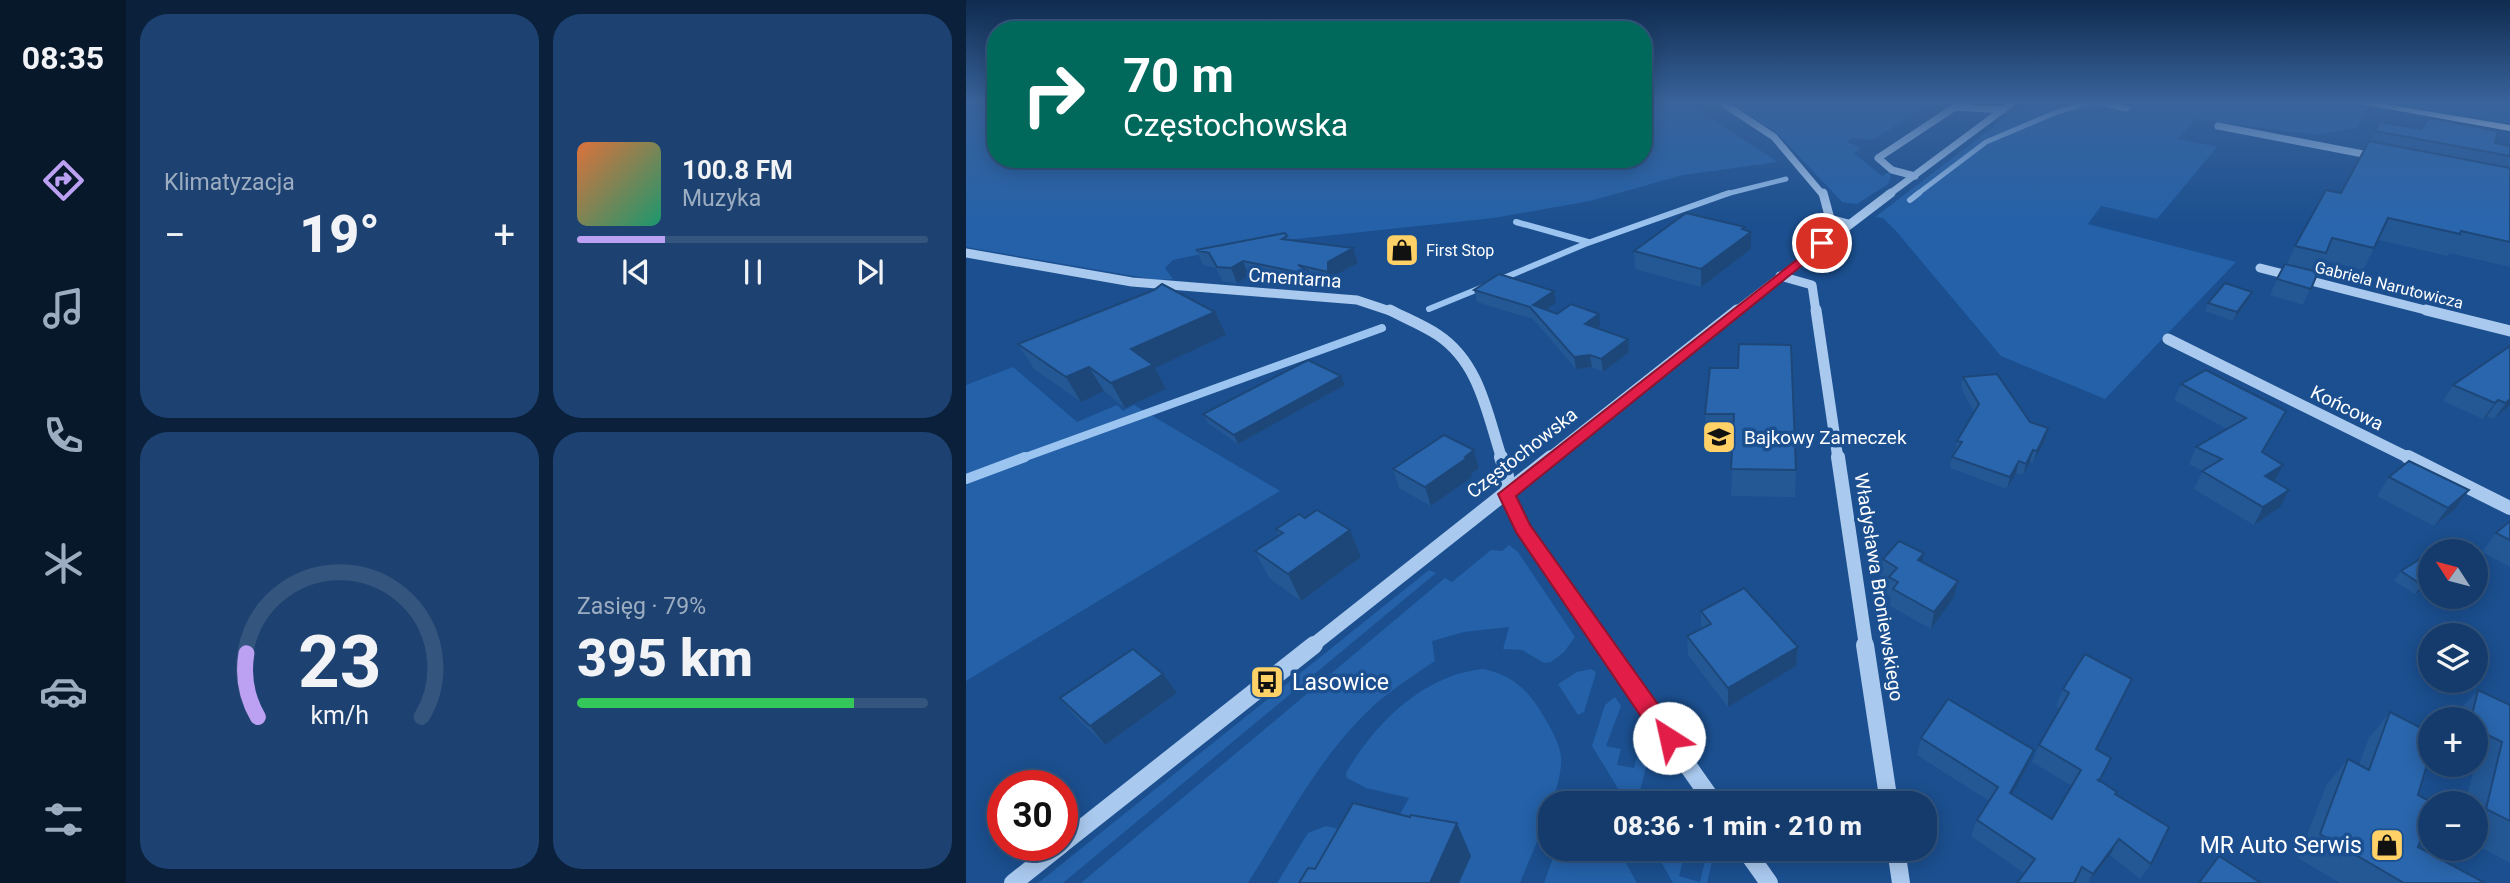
<!DOCTYPE html>
<html lang="pl">
<head>
<meta charset="utf-8">
<style>
  body { margin:0; font-family:Roboto,sans-serif; background:#1d4271; color:#f1f3f6; height:100vh; display:flex; flex-direction:column; font-size:26px; white-space:nowrap }
  * { box-sizing:border-box; margin:0 }
  p { font-size:23px; color:#9dadc1 }
  .icon { flex:none; width:38px; height:38px; fill:none; stroke:currentColor; stroke-width:2; stroke-linecap:round; stroke-linejoin:round }
  .map { position:relative; flex:1; overflow:hidden }
  .panel { display:flex; flex-direction:column; gap:14px; padding:14px; background:#0b203b; width:840px }
  .panel>* { flex:none }
  .top-card { position:absolute; left:21px; top:21px; width:665px; height:147px; border-radius:28px; box-shadow:0 4px 18px #0003,0 0 0 2px #33557e; background:#00695c; color:#fff; overflow:hidden }
  .needle { width:46px; rotate:306deg }
  .buttons { position:absolute; left:1452px; top:539px; display:grid; gap:14px }
  .buttons a { display:grid; place-items:center; width:70px; height:70px; border-radius:50%; background:#143b6b; box-shadow:0 4px 18px #0003,0 0 0 2px #33557e; font-size:35px }
  .speed { position:absolute; left:21px; top:770px; display:flex; gap:14px; font-size:35px; font-weight:700; text-align:center }
  .speed>* { display:grid; place-content:center; width:91px; height:91px; border-radius:50%; background:#143b6b; box-shadow:0 4px 18px #0003,0 0 0 2px #33557e; line-height:1 }
  .speed .limit { border:10px solid #d22; background:#fff; color:#111 }
  .pin { position:absolute; display:grid; place-items:center; width:60px; height:60px; color:#fff; margin:-30px; border:4px solid #fff; border-radius:50%; box-shadow:0 2px 7px #0007 }
  .me { position:absolute; width:77px; margin:-38px; rotate:325deg; stroke-linejoin:round; filter:drop-shadow(0 0 5px #0008) }
  .turn { display:flex; align-items:center; gap:24px; height:147px; padding:0 21px; font-size:32px }
  .turn .icon { width:91px; height:91px; stroke-width:2.5 }
  .turn b { display:block; font-size:49px; line-height:60px }
  .big { font-size:52px; font-weight:800; line-height:1.1 }
  .panel .tile { flex:1; display:flex; flex-direction:column; justify-content:center; gap:10px; min-width:0; padding:0 24px; border-radius:28px; background:#1d4271 }
  .panel .dial { align-items:center; gap:0 }
  .dial svg { height:182px; overflow:visible; fill:none; stroke:#33557e; stroke-width:7; stroke-linecap:round; text-anchor:middle }
  .dial text { fill:#f1f3f6; stroke:none }
  .song { display:flex; align-items:center; gap:21px }
  .cover { width:84px; height:84px; border-radius:10px; background:linear-gradient(135deg,hsl(20 70% 55%),hsl(160 70% 35%)) }
  .played { height:7px; border-radius:4px; background:linear-gradient(90deg,#bca0f2 25%,#33557e 25%) }
  .keys { display:flex; justify-content:space-around; direction:ltr }
  .heat { display:flex; justify-content:space-between; align-items:center; font-size:38px; direction:ltr }
  .charge { height:10px; border-radius:5px; background:linear-gradient(90deg,#34c759 79%,#33557e 0) }
  .panel .tiles { flex:1; display:grid; gap:14px; grid-template-columns:repeat(2,1fr) }
  .trip { position:absolute; left:572px; top:791px; width:399px; height:70px; border-radius:28px; background:#143b6b; box-shadow:0 4px 18px #0003,0 0 0 2px #33557e; font-weight:800; line-height:70px; text-align:center }
  main { display:flex; flex:1; min-height:0 }
  .tab-bar { display:flex; flex-direction:column; width:126px; justify-content:space-around; align-items:center; background:#08182b; color:#9dadc1 }
  .tab-bar .icon { width:49px; height:49px }
  .tab-bar .selected { color:#bca0f2 }
  .tab-bar b { font-size:32px; color:#f1f3f6 }
  .map>svg:first-child { display:block }
</style>
</head>
<body>
<main>
<nav class="tab-bar">
<b>08:35</b>
<svg class="icon selected" aria-label="directions" viewBox="0 0 24 24"><path d="M12 3l9 9-9 9-9-9zM9 14v-3h6M13 9l2 2-2 2"/></svg>
<svg class="icon" aria-label="music" viewBox="0 0 24 24"><path d="M9 18V5l10-2v13"/><circle cx="6" cy="18" r="3"/><circle cx="16" cy="16" r="3"/></svg>
<svg class="icon" aria-label="phone" viewBox="0 0 24 24"><path d="M5 4h4l2 5-3 2q2 4 5 5l2-3 5 2v4C11 20 4 13 5 4z"/></svg>
<svg class="icon" aria-label="climate" viewBox="0 0 24 24"><path d="M12 3v18M4 7l16 10M4 17L20 7"/></svg>
<svg class="icon" aria-label="car" viewBox="0 0 24 24"><path d="M5 17H2v-5l4-1 3-4h7l3 4 3 1v5h-3M9 17h6M6 11h13"/><circle cx="7" cy="17" r="2"/><circle cx="17" cy="17" r="2"/></svg>
<svg class="icon" aria-label="filters" viewBox="0 0 24 24"><path d="M4 7h16M4 17h16"/><circle cx="9" cy="7" r="2"/><circle cx="15" cy="17" r="2"/></svg>
</nav>
<section class="panel">
<div class="tiles">
<div class="tile"><p>Klimatyzacja</p>
<div class="heat"><a>−</a><b class="big">19°</b><a>+</a></div>
</div>
<div class="tile">
<div class="song"><i class="cover"></i><div><b>100.8 FM</b><p>Muzyka</p></div></div>
<div class="played"></div>
<div class="keys"><svg class="icon" aria-label="previous" viewBox="0 0 24 24"><path d="M18 5L8 12l10 7zM5 5v14"/></svg><svg class="icon" aria-label="pause" viewBox="0 0 24 24"><path d="M8 5v14M16 5v14"/></svg><svg class="icon" aria-label="next" viewBox="0 0 24 24"><path d="M6 5l10 7-10 7zM19 5v14"/></svg></div>
</div>
<div class="tile dial"><svg viewBox="0 0 100 80">
<path d="M14 69A42 42 0 1 1 86 69"/>
<path d="M14 69A42 42 0 0 1 9 41" stroke="#bca0f2"/>
<text x="50" y="56" font-size="32" font-weight="700">23</text>
<text x="50" y="72" font-size="11">km/h</text>
</svg></div>
<div class="tile"><p>Zasięg · 79%</p><b class="big">395 km</b><div class="charge"></div></div>
</div>
</section>
<div class="map">
<svg width="1544" height="883" viewBox="0 0 1544 883">
  <rect width="100%" height="100%" fill="#1b4f8f"/>
  <g fill="#2461a8">
    <path d="M0,102H30V159H677V102H720L812,162L717,175L624,201L528,218L282,244L207,260L199,268L207,279L191,280L0,247Z"/>
    <path d="M762,102H1039L963,105L907,140L887,138L881,142L895,148L888,153L916,176L923,172L925,177L922,184L891,204L876,202L810,132Z"/>
    <path d="M1060,102H1369L1400,107L1392,127L1351,135L1230,119L1211,139L1251,147L1191,219L1135,206L1122,224L1270,262L1139,399L1035,356L930,231L917,218L909,217Z"/>
    <path d="M1415,102H1544V124Z"/>
    <path d="M47,367L111,422L151,405L157,411L168,405L314,491L0,681V385Z"/>
    <path d="M543,545L552,552L609,637L598,652L585,662L578,663L556,650L537,649L543,627L498,632L466,641L469,661C444,678 418,694 397,716C350,763 317,827 282,883H115L479,578L486,582L525,550L536,551Z"/>
    <path d="M463,570L470,573L97,883H72Z"/>
    <path d="M517,669C542,674 558,686 572,707C581,722 592,738 595,756C598,786 566,852 554,883H493L420,840L443,798L400,788L381,778L380,773C409,723 457,675 517,669Z"/>
    <path d="M625,669L630,672L629,676L618,712L612,715L592,684L611,672Z"/>
    <path d="M649,697L655,706L640,746L655,749L651,765L668,768L676,738L684,752L672,798L685,801V803H661L626,746L639,705Z"/>
    <path d="M360,826L409,838L380,883H311L342,833Z"/>
    <path d="M590,849H652L671,883H578Z"/>
    <path d="M688,849H705L719,853L713,876L734,882L742,849H749L741,883H707Z"/>
  </g>
  <g fill="none" stroke-linecap="round" stroke-linejoin="round">
    <g stroke="#9cc4f0" stroke-width="5">
      <path d="M1129,102L1161,109"/>
      <path d="M756,195L820,179"/>
      <path d="M950,195L1020,142L1091,112L1126,102"/>
    </g>
    <g stroke="#9cc4f0" stroke-width="6">
      <path d="M944,200L953,193"/>
      <path d="M550,222L622,242"/>
      <path d="M533,280L619,244L763,193"/>
      <path d="M463,309L517,287"/>
    </g>
    <path stroke="#9cc4f0" stroke-width="8" d="M54,459L416,328"/>
    <path stroke="#9cc4f0" stroke-width="10" d="M0,479L59,457"/>
    <g stroke="#a9c9ee" stroke-width="7">
      <path d="M755,102L808,137L857,195"/>
      <path d="M1252,126L1413,157"/>
      <path d="M949,176L926,170L912,158L989,107L1037,110"/>
      <path d="M922,195L1047,102"/>
    </g>
    <g stroke="#a9c9ee" stroke-width="9">
      <path d="M857,193L864,219L882,224"/>
      <path d="M0,253L166,282L391,300L427,312"/>
      <path d="M1294,268L1467,312"/>
      <path d="M814,276L846,285L850,312"/>
      <path d="M769,312L925,193"/>
    </g>
    <g stroke="#a9c9ee" stroke-width="11">
      <path d="M424,310C439,318 457,325 472,335C514,363 521,414 536,459"/>
      <path d="M850,310L872,459"/>
      <path d="M1460,310L1544,331"/>
      <path d="M1202,339L1445,459"/>
      <path d="M582,459L771,310"/>
    </g>
    <g stroke="#a9c9ee" stroke-width="14">
      <path d="M535,457L541,476V494L556,528L639,646"/>
      <path d="M872,457L900,646"/>
      <path d="M1442,457L1544,508"/>
      <path d="M346,646L585,457"/>
    </g>
    <g stroke="#a9c9ee" stroke-width="18">
      <path d="M637,645L748,803"/>
      <path d="M899,645L923,803"/>
      <path d="M96,844L348,645"/>
      <path d="M779,849L803,883"/>
      <path d="M930,849L935,883"/>
      <path d="M47,883L95,845"/>
    </g>
    <path fill="#f0f6ff" fill-rule="evenodd" d="M1383,102H1406L1544,125V131Z"/>
  </g>
  <g fill="#245895">
    <path d="M1414,122L1544,146V267L1483,253L1482,256L1412,240L1397,270L1357,260L1337,305L1304,295L1311,279L1321,264L1329,246L1375,193Z"/>
    <path d="M779,230L785,249L735,287L669,269L668,251Z"/>
    <path d="M322,240L387,248L392,263L366,277L368,287L346,282L347,286L346,289L283,276L271,283L257,282L250,268L237,265L230,250Z"/>
    <path d="M508,290L590,303L580,310L634,326L631,328L662,339L663,352L637,372L626,367L610,369L567,319L511,302Z"/>
    <path d="M1286,292L1282,300L1267,321L1239,311L1242,303Z"/>
    <path d="M249,312L260,335L189,368L200,389L159,408L138,391L115,402L68,369L52,344Z"/>
    <path d="M1544,346V405L1528,419L1521,416L1517,419L1477,401L1487,385Z"/>
    <path d="M744,368L830,470L829,497L765,496L767,440H740L739,414Z"/>
    <path d="M375,376L379,385L272,444L242,423L237,414Z"/>
    <path d="M997,377L1064,422L1079,440L1067,463L1064,462L1057,475L1050,473L1041,489L984,468L986,457L989,452L991,441L1008,412L995,388Z"/>
    <path d="M1215,384L1311,427L1297,453L1317,465L1308,481L1314,507L1288,525L1228,489L1237,471L1223,464L1230,447L1261,429L1208,400Z"/>
    <path d="M508,450L513,468L505,474L506,477L465,506L433,488L427,469Z"/>
    <path d="M1423,477L1503,490L1489,509L1468,526L1411,496Z"/>
    <path d="M339,518L384,530L395,557L335,601L303,578L289,551L313,535L310,529Z"/>
    <path d="M1544,521V567L1516,552L1530,533Z"/>
    <path d="M917,559L956,563L992,581L988,597L965,629L924,606L925,597L920,593L922,580L914,575Z"/>
    <path d="M1435,571L1465,584L1449,594L1428,581Z"/>
    <path d="M735,611L832,647L830,666L762,707L722,655L721,636L735,629Z"/>
    <path d="M1166,679L1130,749L1133,781L1149,795L1185,864L1174,879L1144,855L1123,883H1051L1058,873L1005,836L1011,820L1023,801L951,755L955,738L1061,767L1046,794L1086,819L1106,786L1066,762L1073,745L1094,709L1090,706L1097,689Z"/>
    <path d="M1512,690L1544,705V863L1510,845V803H1499L1508,769L1500,765H1510V719H1486L1487,717Z"/>
    <path d="M211,693L139,745L110,717L94,698Z"/>
    <path d="M1424,712L1452,795V847L1519,883H1374L1332,858L1361,784L1382,759L1393,764L1403,738Z"/>
  </g>
  <g fill="#1d4779">
    <path d="M779,227V236L785,232V249L735,287V269Z"/>
    <path d="M387,248L392,263L366,277L368,287L362,272V262Z"/>
    <path d="M277,261L283,276L271,283L265,268Z"/>
    <path d="M342,271L347,286L346,289L341,274Z"/>
    <path d="M588,291L590,303L572,315L567,305Z"/>
    <path d="M1286,292L1282,300L1267,321L1271,312Z"/>
    <path d="M249,312L260,335L189,368L200,389L159,408L145,383L165,349Z"/>
    <path d="M633,314L634,326L620,336L619,324Z"/>
    <path d="M662,339L663,352L637,372L635,359Z"/>
    <path d="M624,355L626,367L610,369L608,357Z"/>
    <path d="M123,367L138,391L115,402L100,377Z"/>
    <path d="M375,376L379,385L272,444L268,435Z"/>
    <path d="M1544,399V405L1528,419L1540,403Z"/>
    <path d="M1532,400L1521,416L1517,419L1529,403Z"/>
    <path d="M1082,428L1079,440L1067,463L1071,451Z"/>
    <path d="M508,450L513,468L505,474L506,477L465,506L459,487Z"/>
    <path d="M1067,450L1064,462L1057,475L1060,464Z"/>
    <path d="M1053,461L1050,473L1041,489L1044,477Z"/>
    <path d="M1317,465L1308,482L1299,476Z"/>
    <path d="M1323,490L1314,507L1288,525L1297,507Z"/>
    <path d="M1503,490L1489,509L1468,526L1482,508Z"/>
    <path d="M384,530L395,557L335,601L322,574Z"/>
    <path d="M958,553L955,569L952,560Z"/>
    <path d="M1520,566L1512,576L1510,577V573Z"/>
    <path d="M1465,579V584L1449,594L1456,585Z"/>
    <path d="M992,581L988,597L965,629L968,612Z"/>
    <path d="M832,647L830,666L762,707V688Z"/>
    <path d="M197,674L211,693L139,745L124,726Z"/>
    <path d="M1068,750L1061,767L1038,809L1044,793Z"/>
    <path d="M491,823L505,856L493,883H464Z"/>
    <path d="M1153,839L1144,855L1122,883L1127,874Z"/>
  </g>
  <g fill="#2a66ad" stroke="#1d4779" stroke-width="2">
    <path d="M1464,118L1532,131L1529,143L1544,146V156L1409,131L1414,122L1455,129Z"/>
    <path d="M1403,141L1544,168V242L1495,231L1494,234L1422,218L1408,248L1366,238L1360,253L1329,246L1360,190L1375,193Z"/>
    <path d="M720,213L779,227L776,229L785,232L735,269L668,251Z"/>
    <path d="M319,233L321,236L316,239L387,248L362,262V272L332,265L342,271L341,274L277,261L265,268L251,267L243,253L230,250Z"/>
    <path d="M1319,264L1352,272L1345,289L1311,279Z"/>
    <path d="M533,274L588,291L567,305L591,314L605,304L633,314L619,324L662,339L635,359L624,355L608,357L564,307L508,290Z"/>
    <path d="M1259,283L1286,292L1271,312L1242,303Z"/>
    <path d="M196,284L249,312L165,349L187,365L145,383L123,367L100,377L52,344L188,290Z"/>
    <path d="M773,344L825,345L830,470L765,469L768,414H739L744,368H772Z"/>
    <path d="M1544,346V399L1540,403L1532,400L1529,403L1487,385Z"/>
    <path d="M342,360L375,376L268,435L237,414Z"/>
    <path d="M1240,370L1320,411L1296,452L1317,465L1299,476L1323,490L1297,507L1236,471L1256,459L1230,447L1280,418L1215,384Z"/>
    <path d="M1031,374L1064,422L1082,428L1071,451L1067,450L1060,464L1053,461L1044,477L986,457L996,442L991,441L1013,404L997,377Z"/>
    <path d="M478,435L508,450L499,457L501,458L459,487L427,469Z"/>
    <path d="M1443,461L1503,490L1482,508L1423,477Z"/>
    <path d="M351,510L384,530L322,574L289,551L317,533L310,529L333,514L339,518Z"/>
    <path d="M1544,521V540L1530,533Z"/>
    <path d="M933,541L958,553L952,560L992,581L968,612L927,589L932,582L923,577L931,568L917,559Z"/>
    <path d="M1480,543L1495,551H1467Z"/>
    <path d="M1465,552V579L1456,585L1435,571Z"/>
    <path d="M1510,560L1520,566L1510,573Z"/>
    <path d="M778,588L832,647L762,688L721,636L745,624L735,611Z"/>
    <path d="M167,649L197,674L124,726L94,698Z"/>
    <path d="M1119,654L1166,679L1130,749L1145,758L1133,781L1131,779L1151,792L1149,794L1203,827L1185,864L1153,839L1127,874L1116,867L1108,883H1051L1069,859L1011,820L1032,787L955,738L982,699L1068,750L1044,793L1086,819L1115,770L1073,745L1103,693L1097,689Z"/>
    <path d="M1512,690L1544,705V821L1520,809L1536,742L1510,729V719H1505Z"/>
    <path d="M1424,712L1465,733V751L1452,795L1467,803H1465V812L1452,847L1519,883H1438L1354,834L1382,759L1403,770Z"/>
    <path d="M387,803L444,817L445,815L491,823L464,883H333L342,868L349,869Z"/>
    <path d="M1253,856L1295,883H1233Z"/>
  </g>
  <linearGradient id="sky" x2="0" y2="1"><stop stop-color="#0f2b4f"/><stop offset="0.45" stop-color="#39639b"/><stop offset="1" stop-color="#39639b" stop-opacity="0"/></linearGradient>
  <rect width="1544" height="226" fill="url(#sky)"/>
  <path fill="#e11d48" stroke="#92132f" stroke-width="2" d="M856,240L862,243L860,246L550,496L564,525L711,731L714,738L711,746L703,749L695,746L550,532L532,494Z"/>
  <defs>
    <g id="shop-square" transform="scale(1.75)"><rect x="-9" y="-9" width="18" height="18" rx="4" fill="#ffd166" stroke="#1b4f8f"/><path d="M-5-2.5h2.3a2.7 3.5 0 0 1 5.4 0H5L5.5 6h-11ZM-1.5-2.5h3a1.5 2.3 0 0 0-3 0Z" fill="#111"/></g>
    <g id="school-square" transform="scale(1.75)"><rect x="-9" y="-9" width="18" height="18" rx="4" fill="#ffd166" stroke="#1b4f8f"/><path d="M0-5L7-2L0 1L-7-2ZM-4 1L0 2.5L4 1V4Q0 6-4 4Z" fill="#111"/></g>
    <g id="bus-square" transform="scale(1.75)"><rect x="-9" y="-9" width="18" height="18" rx="4" fill="#ffd166" stroke="#1b4f8f"/><path d="M-5-6H5V4H4V6H2V4H-2V6H-4V4H-5ZM-3.5-4V0h7V-4ZM-3.5 1.2v1.5H-2V1.2ZM2 1.2v1.5H3.5V1.2Z" fill="#111"/></g>
  </defs>
  <g fill-rule="evenodd">
    <use href="#shop-square" x="436" y="250"/>
    <use href="#school-square" x="753" y="437"/>
    <use href="#bus-square" x="301" y="682"/>
    <use href="#shop-square" x="1421" y="845"/>
  </g>
  <g text-anchor="middle" dominant-baseline="central" stroke-width="7" stroke-linejoin="round" paint-order="stroke">
    <g font-size="16" fill="#fff" stroke="#1b4f8f" text-anchor="start">
      <text x="460" y="250">First Stop</text>
    </g>
    <g font-size="16" fill="#fff" stroke="#1b4f8f">
      <text transform="translate(1423 285) rotate(14)">Gabriela Narutowicza</text>
    </g>
    <g font-size="19" fill="#fff" stroke="#1b4f8f">
      <text transform="translate(329 278) rotate(4)">Cmentarna</text>
      <text transform="translate(1381 408) rotate(26)">Końcowa</text>
      <text transform="translate(556 453) rotate(-38)">Częstochowska</text>
      <text transform="translate(913 587) rotate(81)">Władysława Broniewskiego</text>
    </g>
    <g font-size="19" fill="#fff" stroke="#1b4f8f" text-anchor="start">
      <text x="778" y="437">Bajkowy Zameczek</text>
    </g>
    <g font-size="23" fill="#fff" stroke="#1b4f8f" text-anchor="start">
      <text x="326" y="682">Lasowice</text>
      <text x="1396" y="845" text-anchor="end">MR Auto Serwis</text>
    </g>
  </g>
</svg>
<div class="buttons">
<a><svg class="needle" viewBox="-14 -14 28 28"><path d="M0-13l5 13h-10z" fill="#e53935"/><path d="M0 13l5-13h-10z" fill="#9dadc1"/></svg></a>
<a><svg class="icon" aria-label="layers" viewBox="0 0 24 24"><path d="M12 4l9 5-9 5-9-5zM3 14l9 5 9-5"/></svg></a>
<a>+</a>
<a>−</a>
</div>
<div class="speed"><div class="limit">30</div></div>
<div class="pin" style="left:856px;top:243px;background:#d93025"><svg class="icon" aria-label="arrive" viewBox="0 0 24 24"><path d="M6 21V4h12l-3 4 3 4H6"/></svg></div>
<svg class="me" style="left:703px;top:738px" viewBox="-20 -20 40 40"><circle r="19" fill="#fff"/><path d="M0-13L10 11 0 6-10 11z" fill="#e11d48"/></svg>
<div class="trip">08:36 · 1 min · 210 m</div>
<div class="top-card">
<div class="turn"><svg class="icon" aria-label="right" viewBox="0 0 24 24"><path d="M7 20v-9h11M14 6l5 5-5 5"/></svg><div><b>70 m</b>Częstochowska</div></div>
</div>
</div>
</main>
</body>
</html>
